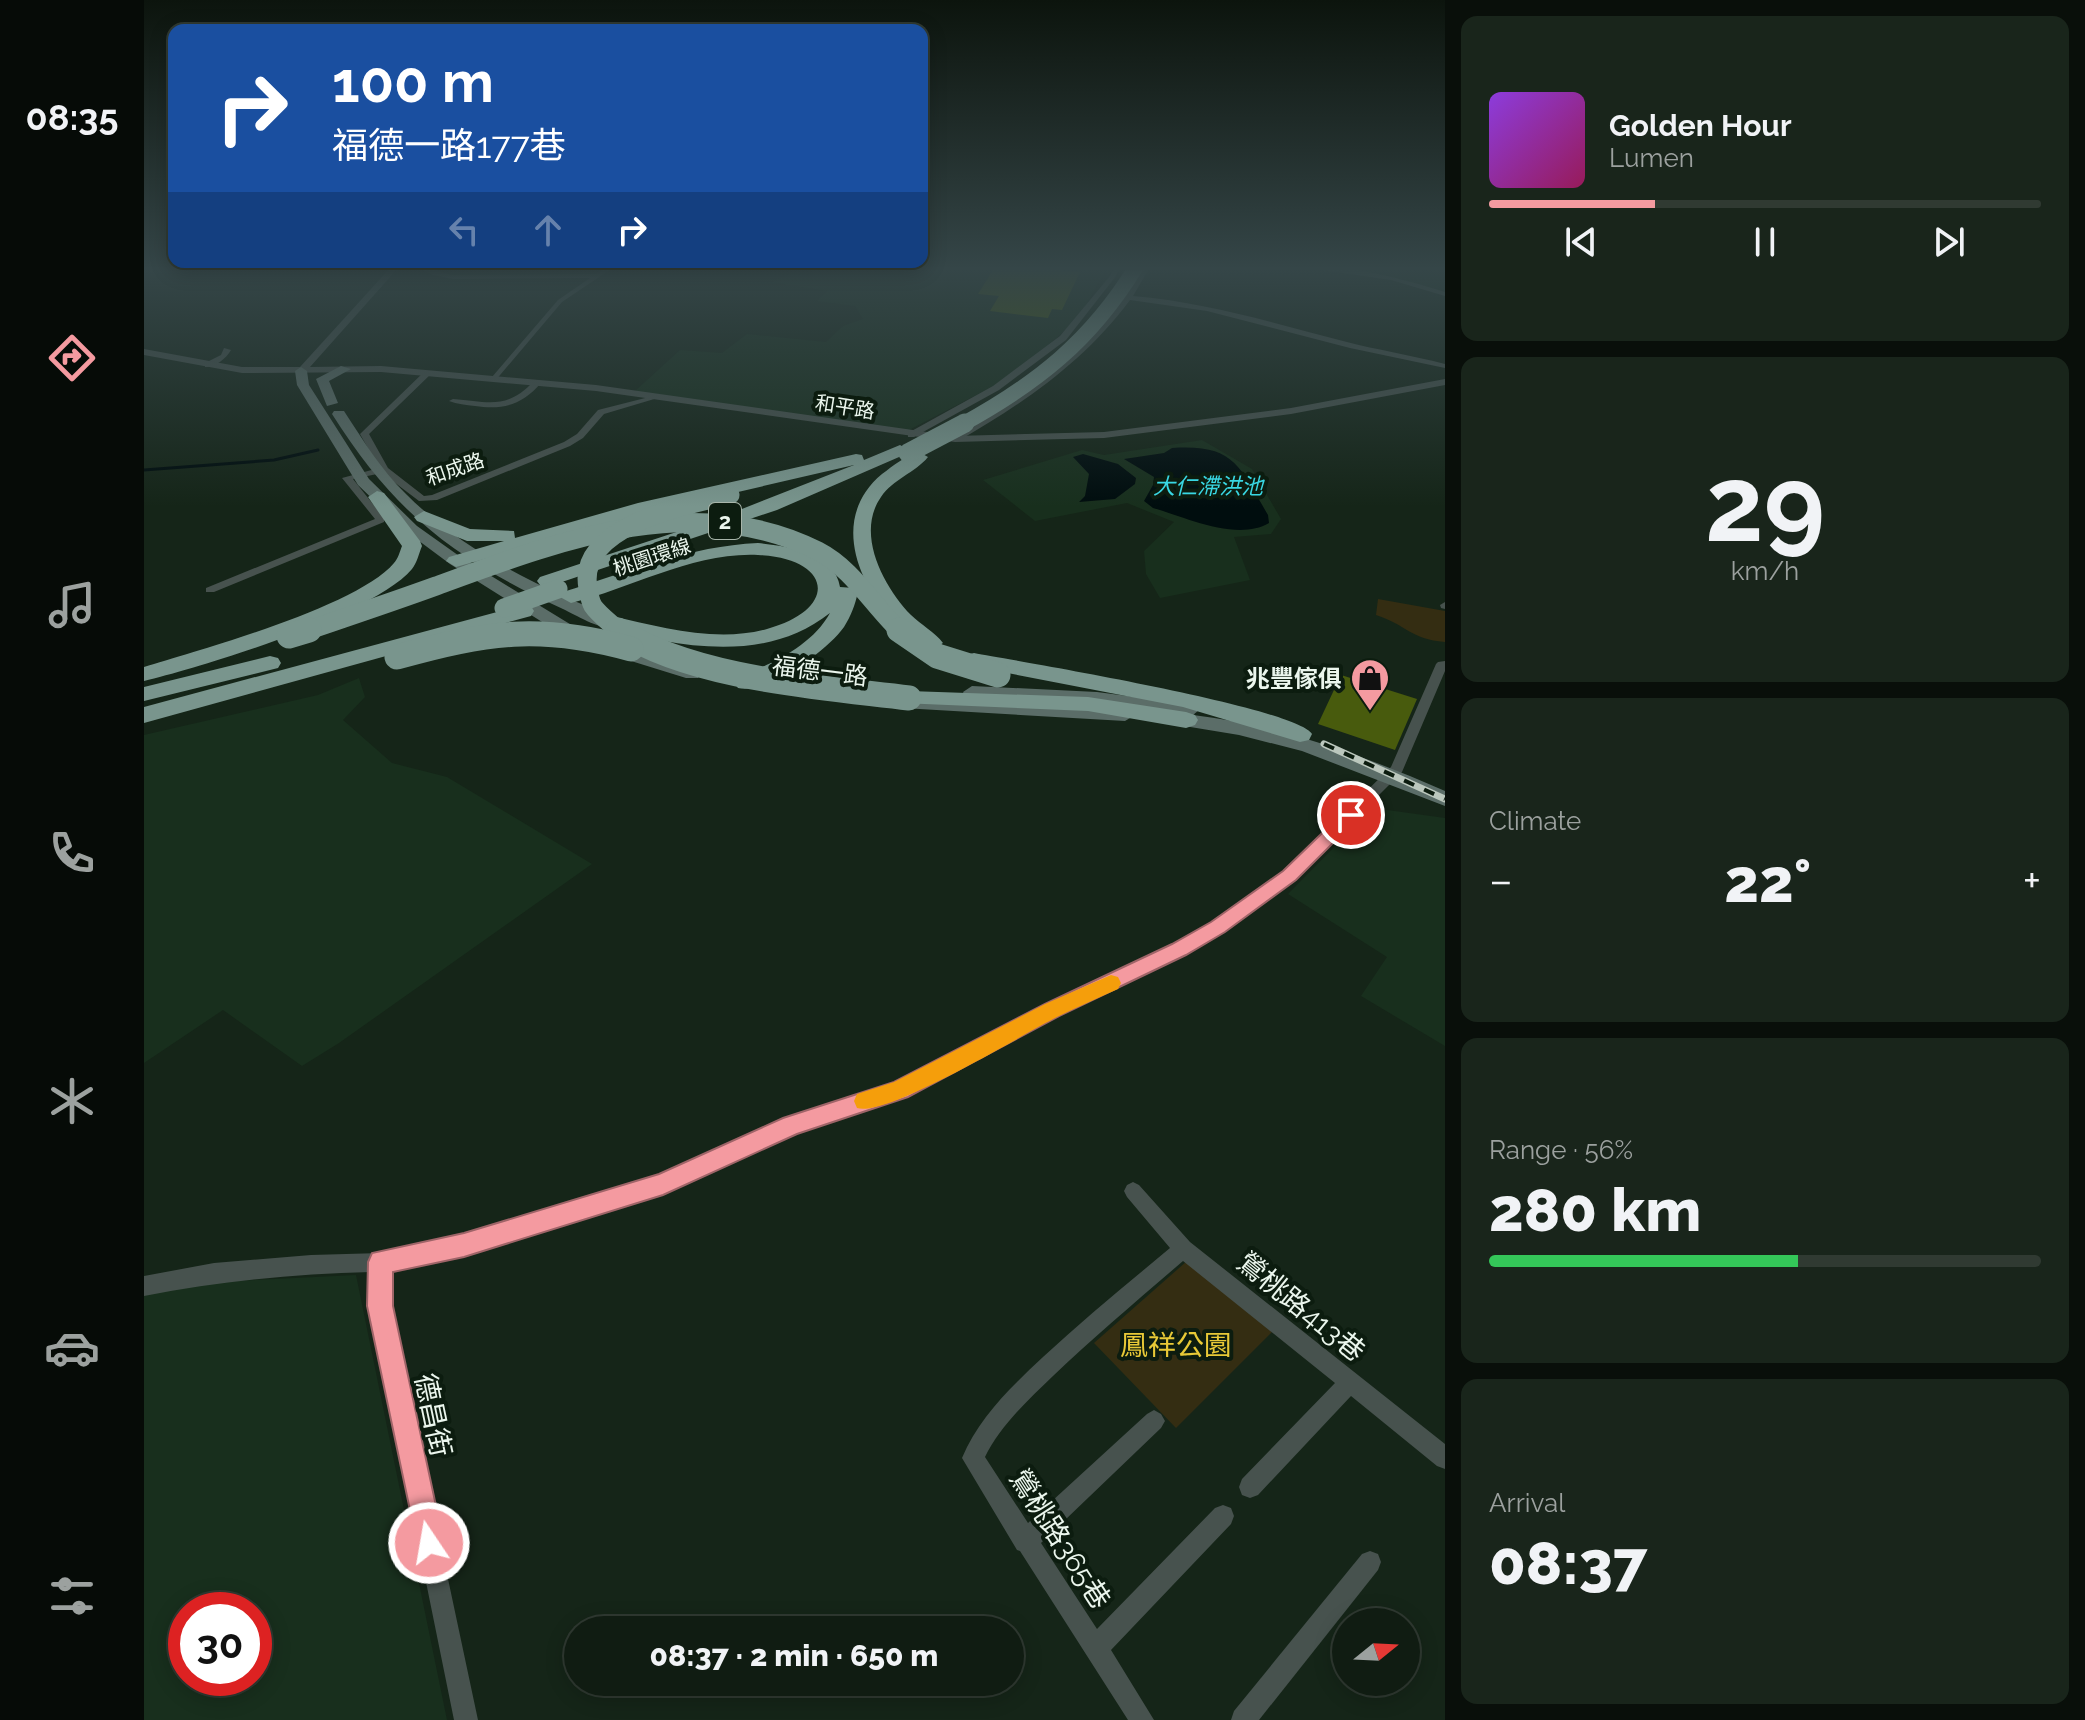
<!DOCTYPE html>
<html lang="en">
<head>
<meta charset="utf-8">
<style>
  body { margin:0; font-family:Raleway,"Noto Sans TC",sans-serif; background:#19251b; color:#f1f3f6; height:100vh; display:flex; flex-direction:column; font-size:30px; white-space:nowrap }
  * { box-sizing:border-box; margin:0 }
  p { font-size:26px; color:#9ca19f }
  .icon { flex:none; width:44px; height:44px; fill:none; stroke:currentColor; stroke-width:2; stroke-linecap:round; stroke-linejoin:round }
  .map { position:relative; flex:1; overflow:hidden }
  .panel { display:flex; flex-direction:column; gap:16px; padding:16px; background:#090f0a; width:640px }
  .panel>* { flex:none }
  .hud { position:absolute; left:24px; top:24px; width:760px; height:244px; border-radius:16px; box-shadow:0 4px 20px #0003,0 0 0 2px #303a32; background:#1a4fa0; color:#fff; overflow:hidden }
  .needle { width:52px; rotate:72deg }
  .controls { position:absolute; left:1188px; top:1608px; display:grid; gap:16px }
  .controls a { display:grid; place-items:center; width:88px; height:88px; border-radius:50%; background:#101c12; box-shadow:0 4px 20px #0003,0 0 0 2px #303a32; font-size:40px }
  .speed { position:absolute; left:24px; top:1592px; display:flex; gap:16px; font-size:40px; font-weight:700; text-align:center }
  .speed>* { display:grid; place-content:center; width:104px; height:104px; border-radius:50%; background:#101c12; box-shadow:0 4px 20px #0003,0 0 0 2px #303a32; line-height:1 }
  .speed .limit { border:12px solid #d22; background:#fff; color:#111 }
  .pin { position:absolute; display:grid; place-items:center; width:68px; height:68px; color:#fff; margin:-34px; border:4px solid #fff; border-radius:50%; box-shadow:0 2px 8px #0007 }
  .me { position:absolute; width:88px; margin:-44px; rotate:348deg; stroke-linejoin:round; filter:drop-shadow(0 0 6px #0008) }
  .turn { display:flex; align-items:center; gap:28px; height:168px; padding:0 32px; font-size:36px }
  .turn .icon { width:104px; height:104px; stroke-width:2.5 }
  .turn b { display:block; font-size:56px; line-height:68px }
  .lanes { display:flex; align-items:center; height:76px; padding:0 32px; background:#0003; justify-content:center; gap:40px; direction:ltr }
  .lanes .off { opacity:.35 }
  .big { font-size:60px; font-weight:800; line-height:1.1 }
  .panel .card { flex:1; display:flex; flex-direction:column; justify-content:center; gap:12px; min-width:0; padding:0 28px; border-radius:16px; background:#19251b }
  .panel .dial { align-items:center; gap:0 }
  .dial b { font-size:104px; line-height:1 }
  .song { display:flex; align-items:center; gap:24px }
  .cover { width:96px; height:96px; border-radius:12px; background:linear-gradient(135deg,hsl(270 70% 55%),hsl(330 70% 35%)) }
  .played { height:8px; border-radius:4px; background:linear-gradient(90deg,#f49aa0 30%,#303a32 30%) }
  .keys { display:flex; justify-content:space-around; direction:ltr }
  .heat { display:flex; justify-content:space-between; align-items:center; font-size:44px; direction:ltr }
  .charge { height:12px; border-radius:6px; background:linear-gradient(90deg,#34c759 56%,#303a32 0) }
  .trip { position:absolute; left:420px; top:1616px; width:460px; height:80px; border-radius:40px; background:#101c12; box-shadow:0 4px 20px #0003,0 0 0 2px #303a32; font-weight:800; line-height:80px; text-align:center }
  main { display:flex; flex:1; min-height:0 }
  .dock { display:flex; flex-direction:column; width:144px; justify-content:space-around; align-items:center; background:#060b07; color:#9ca19f }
  .dock .icon { width:56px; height:56px }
  .dock .selected { color:#f49aa0 }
  .dock b { font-size:36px; color:#f1f3f6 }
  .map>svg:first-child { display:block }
</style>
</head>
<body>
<main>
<nav class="dock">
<b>08:35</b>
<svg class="icon selected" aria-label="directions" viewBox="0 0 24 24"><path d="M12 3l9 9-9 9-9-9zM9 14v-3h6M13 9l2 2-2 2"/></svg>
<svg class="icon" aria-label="music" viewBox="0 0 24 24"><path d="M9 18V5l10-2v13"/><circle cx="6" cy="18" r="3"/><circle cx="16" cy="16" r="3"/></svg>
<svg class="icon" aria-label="phone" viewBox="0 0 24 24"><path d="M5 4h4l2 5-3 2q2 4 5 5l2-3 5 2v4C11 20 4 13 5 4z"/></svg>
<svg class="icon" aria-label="climate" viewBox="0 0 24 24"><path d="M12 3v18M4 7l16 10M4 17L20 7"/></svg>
<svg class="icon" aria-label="car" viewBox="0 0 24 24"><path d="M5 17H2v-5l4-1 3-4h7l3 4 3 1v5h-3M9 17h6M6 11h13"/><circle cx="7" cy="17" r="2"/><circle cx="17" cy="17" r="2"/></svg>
<svg class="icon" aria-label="filters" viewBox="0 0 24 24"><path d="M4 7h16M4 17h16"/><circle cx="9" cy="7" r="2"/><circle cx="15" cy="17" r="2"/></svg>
</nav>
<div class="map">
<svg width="1301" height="1720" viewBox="0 0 1301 1720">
  <rect width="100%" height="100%" fill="#152518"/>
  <g fill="#182f1d" fill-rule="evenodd">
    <path d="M667,267H929L960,273L934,319L869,376L761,432L490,392L536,350L578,353L603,334L682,342L699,326L719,319L711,306L673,301L683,291L628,282L646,274L669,276Z"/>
    <path d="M1182,267H1301V292L1238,274Z"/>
    <path d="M1058,440L1108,469L1137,519L1127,534L1090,537L1106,580L1016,598L1002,574L1000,551L1030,522L983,503L891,521L839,480L938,450L960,455Z"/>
    <path d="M215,678L221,697L199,720L248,763L303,777L448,864L195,1043L158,1066L79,1010L0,1063V735L174,695Z"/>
    <path d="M1229,808L1301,818V1046L1217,996L1243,957L1144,894Z"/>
    <path d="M212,1275L303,1720H0V1294L71,1282ZM42,1610H110V1678H42Z"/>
  </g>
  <g fill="#342d12">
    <path d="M1234,599L1301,611V642C1266,639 1263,625 1232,615Z"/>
    <path d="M1043,1261L1128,1332L1032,1428L950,1343Z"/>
  </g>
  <g fill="#000d0e">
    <path d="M1028,448C1091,444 1095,466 1124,515L1125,523C1093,542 1041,517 1009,508L1000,501L1009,485L1010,477L980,459L1020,453Z"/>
    <path d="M939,454L974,464L992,478L991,484L971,499L935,502L941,496L945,474L929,457Z"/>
  </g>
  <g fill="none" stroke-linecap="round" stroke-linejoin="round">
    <path stroke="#000d0e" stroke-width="3" d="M0,470L130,460L174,450"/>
  </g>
  <g fill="#485b0d">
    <path d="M851,267H882L936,272L918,310L908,309L904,318L846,311L855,296L834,294Z"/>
    <path d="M1197,675L1273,699L1251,750L1174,724Z"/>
  </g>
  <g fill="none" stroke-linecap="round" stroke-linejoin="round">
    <g fill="#47524e" fill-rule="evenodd">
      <path d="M274,267C285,266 297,273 309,275L452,274L463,267H470L418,302L351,381H348V377L414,300L446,278L309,279L289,275Z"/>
      <path d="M970,267H976L972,276L922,340L855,390L770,437H764V433L849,386L916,336L966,276Z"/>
      <path d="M1000,267H1006L989,296C1061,302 1130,323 1199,341C1233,350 1267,355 1301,364V368L1206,348L1063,311L986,300C940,362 880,403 814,441H808V437C889,391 952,349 1000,267Z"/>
      <path d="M1157,267C1205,264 1255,278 1301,292V296L1247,280Z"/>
      <path d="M80,348L87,350C82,359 71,367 61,367V363L77,355Z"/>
      <path d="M281,371L288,373L225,434L244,468L280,496L288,495L420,442L433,434L454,410L513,395L517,397L460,414L439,438L426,446L293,500L275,501L238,473L209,479L240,518V522L70,592H62V588L231,519L198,478L235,468L216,434Z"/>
      <path d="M390,381L397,383C378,405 359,410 331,406C322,405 313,404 305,401L309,399C345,402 363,410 390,381Z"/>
      <path d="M1301,602V609L1297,608L1296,605Z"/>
      <path d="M1301,661V671L1258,772L1151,879L1079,931L1040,954L914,1015L762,1095L651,1131L525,1190L320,1254L246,1269V1306L334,1720H310L226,1306L227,1272C150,1274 76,1281 0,1296V1276L70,1263L167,1255L237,1253L320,1236L516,1176L641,1120L751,1084L902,1005L1030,946L1069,923L1141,871L1247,767L1292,664L1294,662Z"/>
      <path d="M989,1182L995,1185L1046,1242L1301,1444V1469L1293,1466L1207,1396L1114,1495L1106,1498L1098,1495L1095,1487L1098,1479L1191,1383L1039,1261C995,1299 951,1336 909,1376C884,1400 856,1426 841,1457L884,1523L1003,1414L1010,1410L1017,1414L1021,1421L1017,1428L897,1543L953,1629L1071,1508L1079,1505L1087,1508L1090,1516L1087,1524L967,1650L1010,1720H984L876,1551L873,1550L818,1458C835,1417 867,1387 899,1357C940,1319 983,1284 1026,1248L983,1197L980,1191L983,1185Z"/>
      <path d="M1226,1551L1234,1554L1237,1562L1234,1570L1115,1720H1087L1090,1711L1218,1554Z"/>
    </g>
    <path fill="#47524e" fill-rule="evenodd" d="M247,267H255L166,367L237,366L452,385L811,436L960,432L1147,408L1301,379V385L1147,414L960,438L811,442L452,391L237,372L98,373L0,355V349L98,367H156Z"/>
    <g fill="#5b6d68" fill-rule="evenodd">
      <path d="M197,366L207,369L185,381L194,403L183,406L172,379Z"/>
      <path d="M157,367L163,371L165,385L225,479L273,526L318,558L434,629L470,644L554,670L557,674L554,678H542L458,652L422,637L306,564L263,532L214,485L153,385L151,371Z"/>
      <path d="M190,411H200C219,440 237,470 262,494C321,553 399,589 476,620L479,624L476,628C459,632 434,616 419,609C312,560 251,514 188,414Z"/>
      <path d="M828,686L953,692L1045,704L1055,710L1049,715C1136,725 1221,756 1301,791V806L1158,751L1095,735L1016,722L1013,718L1020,713L953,704L821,696L819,692Z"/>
      <path d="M748,697L981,709L991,715L981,721L741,707L739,703Z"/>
    </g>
    <g fill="#79958d" fill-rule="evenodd">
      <path d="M756,445L765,450L762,454L633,510L403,587L396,585L393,581L396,577L575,518L710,465L499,514L312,567L302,561L305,557L360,541H323L273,521L270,517L280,511L326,529L370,531L371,538L494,503L712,454L718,455L720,460Z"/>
      <path d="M775,452L784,457C771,473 749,479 737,497C711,534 740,587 767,615C777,625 791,632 799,643L788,650C770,645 756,630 745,616C709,574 690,514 738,474C749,466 762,455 775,452Z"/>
      <path d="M233,491L240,493L276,541L278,546C275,553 273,563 268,569C229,615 61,666 0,681V667C57,650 214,606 250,563C254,559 256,551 258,546L224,497Z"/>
      <path d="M614,543C642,546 691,552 696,587L710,588L714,592C711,605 707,616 700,627C683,651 623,695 594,688L590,683L594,678C628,663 667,647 686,613C620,665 534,646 459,628L456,623L467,616C517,627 572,643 623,629C696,609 688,558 614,555C549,552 489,588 427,603L416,597L419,592C484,572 546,546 614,543Z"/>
      <path d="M379,605L387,606L390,611L387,616L0,723V707Z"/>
      <path d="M830,653C878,662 1151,707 1168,734L1165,740L1156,742L1039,707L822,665L819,660L822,655Z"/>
      <path d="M126,656L134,658L137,663L134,668L0,701V687Z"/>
      <path d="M765,691L944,697L1042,712L1051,715L1054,720L1051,725L1042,728L944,711L757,703L753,698L757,693Z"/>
    </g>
    <g stroke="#bbc7bd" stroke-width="7">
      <path id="rail" d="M1180,744L1301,799"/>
    </g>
    <use href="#rail" stroke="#0c1c0f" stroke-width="4" stroke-dasharray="11" stroke-linecap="butt"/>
    <path stroke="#79958d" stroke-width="15" d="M817,425C892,384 947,341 992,267"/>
    <g stroke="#79958d" stroke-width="19">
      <path d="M764,453L821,423"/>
      <path d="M360,608L414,589"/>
      <path d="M159,632C203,617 248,602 292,586C412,542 550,488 674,551C709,569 729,606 757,632"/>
      <path d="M476,632C468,624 455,615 449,606C446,601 445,594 444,588C432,526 542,505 586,495"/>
    </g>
    <g stroke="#79958d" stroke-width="25">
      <path d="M474,630C549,679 677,687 765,698"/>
      <path d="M755,630L793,656L854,675"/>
      <path d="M145,636L165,630"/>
      <path d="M253,657C343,632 396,624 487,649"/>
    </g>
  </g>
  <linearGradient id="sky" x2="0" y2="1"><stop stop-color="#0c140d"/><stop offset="0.53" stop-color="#354648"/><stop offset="1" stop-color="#354648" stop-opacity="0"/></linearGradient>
  <rect width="1301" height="507" fill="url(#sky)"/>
  <path fill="#f49aa0" stroke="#9f6468" stroke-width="2" d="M1207,809L1216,815L1213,819L1152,880L1081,932L1042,955L915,1016L764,1097L653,1134L519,1195L320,1257L249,1272V1306L300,1543L296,1553L285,1558L275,1553L223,1306L224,1262L228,1253L320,1233L515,1174L639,1118L750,1082L901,1004L1028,944L1067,922L1139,871L1201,811Z"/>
  <path fill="#f59e0b" d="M967,975L974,977L977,983L974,989C954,998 933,1007 913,1017C879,1034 742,1118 713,1108L710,1101L713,1094L750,1082L901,1004Z"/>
  <defs>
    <g id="shop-pin" transform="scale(2)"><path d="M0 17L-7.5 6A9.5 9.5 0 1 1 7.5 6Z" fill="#f49aa0" stroke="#0c1c0f"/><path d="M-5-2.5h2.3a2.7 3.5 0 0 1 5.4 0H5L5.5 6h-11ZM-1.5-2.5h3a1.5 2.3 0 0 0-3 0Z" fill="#111"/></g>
  </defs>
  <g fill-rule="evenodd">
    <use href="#shop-pin" x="1226" y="678"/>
  </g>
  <g text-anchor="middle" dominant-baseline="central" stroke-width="8" stroke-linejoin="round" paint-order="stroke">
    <g font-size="20" fill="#ebf6ed" stroke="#0c1c0f">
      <text transform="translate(701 407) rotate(9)">和平路</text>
      <text transform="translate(311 469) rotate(-19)">和成路</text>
      <text transform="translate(508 557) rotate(-18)">桃園環線</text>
    </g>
    <g font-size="22" font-style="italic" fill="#39d7e3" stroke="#0c1c0f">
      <text x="1064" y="486">大仁滯洪池</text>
    </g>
    <rect fill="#0c1c0f" stroke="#a8b5aa" stroke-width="2" x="565" y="503" width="32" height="36" rx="6"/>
    <g font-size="22" font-weight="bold" fill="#ebf6ed">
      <text x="581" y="521">2</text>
    </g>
    <g font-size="24" fill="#ebf6ed" stroke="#0c1c0f">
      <text transform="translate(676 671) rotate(7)">福德一路</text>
    </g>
    <g font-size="24" font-weight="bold" fill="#ebf6ed" stroke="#0c1c0f" text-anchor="end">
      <text x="1198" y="678">兆豐傢俱</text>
    </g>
    <g font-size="28" fill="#ebf6ed" stroke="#0c1c0f">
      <text transform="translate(1157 1307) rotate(39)">鶯桃路413巷</text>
      <text transform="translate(289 1415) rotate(78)">德昌街</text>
      <text transform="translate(916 1539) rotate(57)">鶯桃路365巷</text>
    </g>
    <g font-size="28" fill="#e8c937" stroke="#0c1c0f">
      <text x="1032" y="1345">鳳祥公園</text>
    </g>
  </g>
</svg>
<div class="controls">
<a><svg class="needle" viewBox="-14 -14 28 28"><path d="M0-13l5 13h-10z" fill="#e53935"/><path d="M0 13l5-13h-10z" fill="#9ca19f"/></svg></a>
</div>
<div class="speed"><div class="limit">30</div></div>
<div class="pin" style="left:1207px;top:815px;background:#d93025"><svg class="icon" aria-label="arrive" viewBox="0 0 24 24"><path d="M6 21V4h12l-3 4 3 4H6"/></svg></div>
<svg class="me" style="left:285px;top:1543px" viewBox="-20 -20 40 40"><circle r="17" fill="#f49aa0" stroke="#fff" stroke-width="3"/><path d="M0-11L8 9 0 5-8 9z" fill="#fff"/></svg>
<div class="trip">08:37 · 2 min · 650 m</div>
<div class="hud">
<div class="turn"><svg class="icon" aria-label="right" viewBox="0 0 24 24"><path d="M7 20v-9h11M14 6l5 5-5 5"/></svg><div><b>100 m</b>福德一路177巷</div></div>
<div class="lanes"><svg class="icon off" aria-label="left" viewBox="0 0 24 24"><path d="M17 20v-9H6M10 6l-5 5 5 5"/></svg><svg class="icon off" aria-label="ahead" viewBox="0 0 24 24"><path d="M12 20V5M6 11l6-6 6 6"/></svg><svg class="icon" aria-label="right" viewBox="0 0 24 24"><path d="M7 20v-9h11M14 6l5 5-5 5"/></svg></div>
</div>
</div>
<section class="panel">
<div class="card">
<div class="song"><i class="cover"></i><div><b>Golden Hour</b><p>Lumen</p></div></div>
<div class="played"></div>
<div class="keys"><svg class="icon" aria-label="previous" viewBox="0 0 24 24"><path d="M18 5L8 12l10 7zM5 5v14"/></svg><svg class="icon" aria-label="pause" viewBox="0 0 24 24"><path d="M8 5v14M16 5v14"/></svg><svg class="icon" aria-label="next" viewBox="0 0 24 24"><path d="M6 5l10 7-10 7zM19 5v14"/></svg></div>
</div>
<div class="card dial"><b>29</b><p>km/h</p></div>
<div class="card"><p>Climate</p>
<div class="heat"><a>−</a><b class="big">22°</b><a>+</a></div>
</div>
<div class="card"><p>Range · 56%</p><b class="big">280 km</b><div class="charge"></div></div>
<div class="card"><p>Arrival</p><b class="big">08:37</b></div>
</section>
</main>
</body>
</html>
